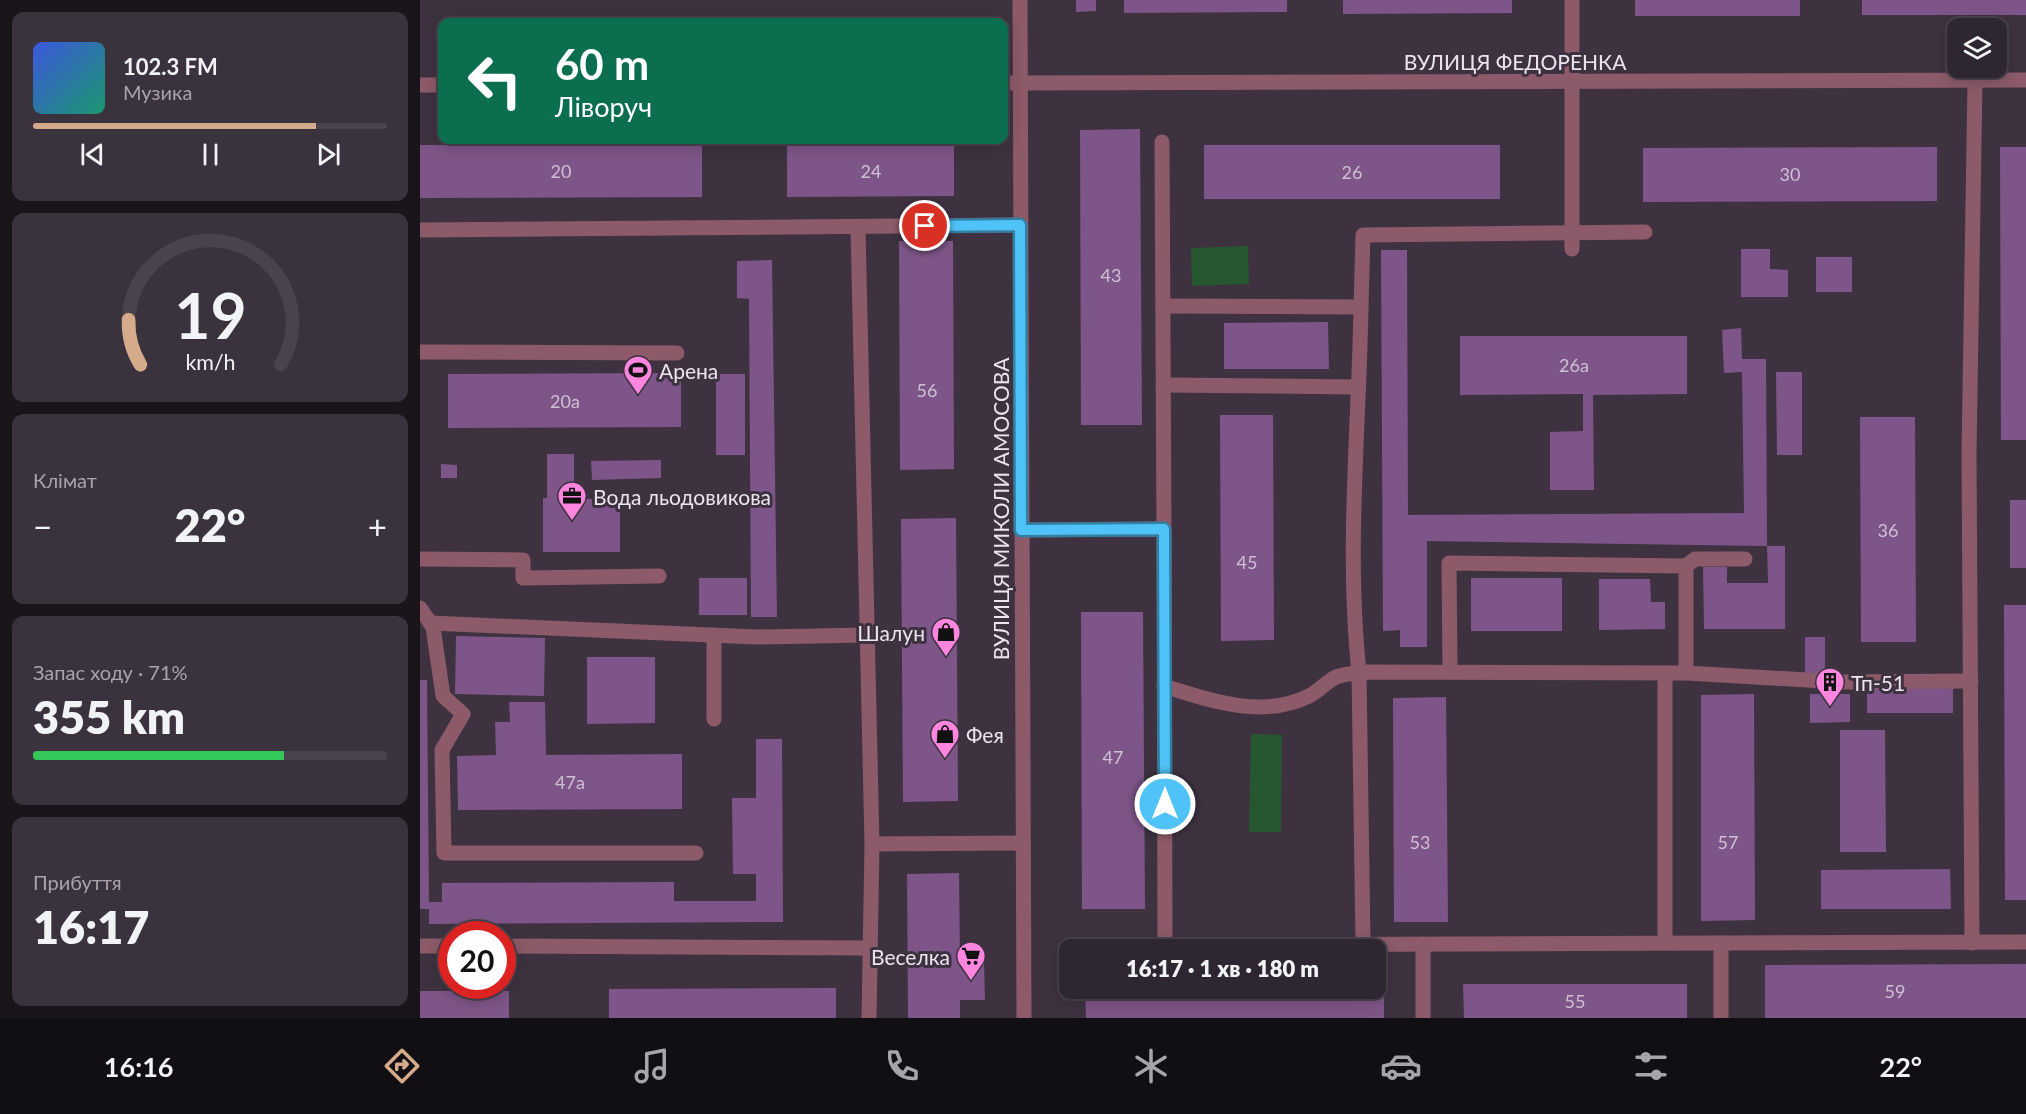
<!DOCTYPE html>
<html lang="uk">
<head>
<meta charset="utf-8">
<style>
  body { margin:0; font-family:Lato,sans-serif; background:#3a323d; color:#f1f3f6; height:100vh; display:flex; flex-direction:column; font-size:22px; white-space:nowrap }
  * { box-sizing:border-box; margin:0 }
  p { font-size:20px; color:#a7a5ab }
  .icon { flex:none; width:33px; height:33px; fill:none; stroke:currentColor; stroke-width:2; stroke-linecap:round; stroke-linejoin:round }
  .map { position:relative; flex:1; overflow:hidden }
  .sheet { display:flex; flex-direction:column; gap:12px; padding:12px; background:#19151b; width:420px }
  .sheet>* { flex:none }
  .banner { position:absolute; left:18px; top:18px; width:570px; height:126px; border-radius:12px; box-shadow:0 3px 15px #0003,0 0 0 2px #49434d; background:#0b6e4f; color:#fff; overflow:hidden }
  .tools { position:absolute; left:1527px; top:18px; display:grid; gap:12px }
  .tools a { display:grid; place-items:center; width:60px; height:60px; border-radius:12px; background:#2e2631; box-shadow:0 3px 15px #0003,0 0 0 2px #49434d; font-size:30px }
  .speed { position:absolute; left:18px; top:921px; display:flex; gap:12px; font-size:30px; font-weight:700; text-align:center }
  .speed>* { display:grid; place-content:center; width:78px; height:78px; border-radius:50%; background:#2e2631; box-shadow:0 3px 15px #0003,0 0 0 2px #49434d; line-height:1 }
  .speed .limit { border:9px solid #d22; background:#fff; color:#111 }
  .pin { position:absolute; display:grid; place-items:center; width:51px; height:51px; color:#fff; margin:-26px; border:3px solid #fff; border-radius:50%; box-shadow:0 2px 6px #0007 }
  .me { position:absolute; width:66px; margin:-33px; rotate:0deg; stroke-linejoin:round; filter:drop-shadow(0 0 4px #0008) }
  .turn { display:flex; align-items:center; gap:21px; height:126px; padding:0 18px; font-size:27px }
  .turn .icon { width:78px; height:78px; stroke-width:2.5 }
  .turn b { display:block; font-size:42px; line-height:51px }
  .big { font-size:45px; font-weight:800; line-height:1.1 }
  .sheet .tile { flex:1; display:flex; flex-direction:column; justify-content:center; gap:9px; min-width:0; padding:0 21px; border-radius:12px; background:#3a323d }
  .sheet .dial { align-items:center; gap:0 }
  .dial svg { height:156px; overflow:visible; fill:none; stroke:#49434d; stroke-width:7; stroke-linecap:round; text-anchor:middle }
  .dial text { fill:#f1f3f6; stroke:none }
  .song { display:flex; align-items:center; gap:18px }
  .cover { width:72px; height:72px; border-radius:9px; background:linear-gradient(135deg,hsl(230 70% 55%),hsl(160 70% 35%)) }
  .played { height:6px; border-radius:3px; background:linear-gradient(90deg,#d6ab8b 80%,#49434d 80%) }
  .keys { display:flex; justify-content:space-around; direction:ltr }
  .heat { display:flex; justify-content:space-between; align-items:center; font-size:33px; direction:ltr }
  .charge { height:9px; border-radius:4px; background:linear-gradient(90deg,#34c759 71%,#49434d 0) }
  .trip { position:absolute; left:639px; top:939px; width:327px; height:60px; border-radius:12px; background:#2e2631; box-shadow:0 3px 15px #0003,0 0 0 2px #49434d; font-weight:800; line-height:60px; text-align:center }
  .tabs { display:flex; height:96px; justify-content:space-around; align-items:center; background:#120f14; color:#a7a5ab }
  .tabs .icon { width:42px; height:42px }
  .tabs .current { color:#d6ab8b }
  .tabs b { font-size:27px; color:#f1f3f6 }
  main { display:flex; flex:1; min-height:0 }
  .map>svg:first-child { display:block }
</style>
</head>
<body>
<main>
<section class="sheet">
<div class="tile">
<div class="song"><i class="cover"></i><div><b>102.3 FM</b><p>Музика</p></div></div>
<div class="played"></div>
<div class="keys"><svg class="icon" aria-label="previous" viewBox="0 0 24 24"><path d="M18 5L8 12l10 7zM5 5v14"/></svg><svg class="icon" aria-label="pause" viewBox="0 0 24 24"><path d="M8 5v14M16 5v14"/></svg><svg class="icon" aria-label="next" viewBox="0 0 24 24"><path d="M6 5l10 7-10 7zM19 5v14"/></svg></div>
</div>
<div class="tile dial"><svg viewBox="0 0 100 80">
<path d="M14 69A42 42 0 1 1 86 69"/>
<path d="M14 69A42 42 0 0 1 8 46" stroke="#d6ab8b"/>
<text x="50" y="56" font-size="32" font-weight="700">19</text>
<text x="50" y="72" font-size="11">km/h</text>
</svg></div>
<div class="tile"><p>Клімат</p>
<div class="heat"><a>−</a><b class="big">22°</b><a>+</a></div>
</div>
<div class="tile"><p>Запас ходу · 71%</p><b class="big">355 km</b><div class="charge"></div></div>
<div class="tile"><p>Прибуття</p><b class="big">16:17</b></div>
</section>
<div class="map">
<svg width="1606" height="1018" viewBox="0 0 1606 1018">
  <rect width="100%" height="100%" fill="#3e3241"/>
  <g fill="#275730">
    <path d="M828,246L829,284L772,286L771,248Z"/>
    <path d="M831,734L862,735L861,832H829Z"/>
  </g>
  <g fill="#7e5588">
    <path d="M656,0H676V11L656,12Z"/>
    <path d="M704,0H867V12L704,13Z"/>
    <path d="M923,0H1092V13L923,14Z"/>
    <rect x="1215" y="0" width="165" height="16"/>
    <rect x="1442" y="0" width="164" height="15"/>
    <rect x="553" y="16" width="12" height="6"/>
    <path d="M720,129L722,425H661L660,130Z"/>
    <path d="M282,144V197L0,198V145Z"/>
    <path d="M367,145H534V196L367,197Z"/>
    <rect x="784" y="145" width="296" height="54"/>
    <path d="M1517,147V201L1223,202V148Z"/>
    <path d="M1580,147H1606V440H1581Z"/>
    <path d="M479,241H533L534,469L480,470Z"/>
    <path d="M1321,249H1350V269L1368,270V297H1321Z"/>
    <path d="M961,250H987L988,515L1324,513L1322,372L1304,373L1302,330L1321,328L1322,359H1346L1347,546L1007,541V647H980V630L963,631Z"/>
    <rect x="1396" y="257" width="36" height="35"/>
    <path d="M352,260L357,617H331L329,299L317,298V261Z"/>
    <path d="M908,322L909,369H804V323Z"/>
    <path d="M1040,336H1267V394L1173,395L1174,490H1130V432L1163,431V394L1040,395Z"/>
    <path d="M1356,372H1382V455H1357Z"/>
    <path d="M261,373V427L28,428V374Z"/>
    <rect x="296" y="374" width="29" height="81"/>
    <path d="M800,415H853L854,640L801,641Z"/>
    <path d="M1440,417H1495L1496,642H1441Z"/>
    <path d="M127,454H154V499H200V552H123V498H127Z"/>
    <path d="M241,460V478L172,480L171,461Z"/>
    <path d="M21,464L37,465V478H21Z"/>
    <rect x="1590" y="500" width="16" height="68"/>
    <path d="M536,518L538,801L483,802L481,519Z"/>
    <path d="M1347,546H1365V629H1284L1283,567H1307V583H1348Z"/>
    <rect x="279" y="578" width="48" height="37"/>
    <rect x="1051" y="578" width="91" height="53"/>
    <path d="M1179,579H1230L1231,602H1245V629L1179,630Z"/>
    <path d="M1584,605H1606V900H1585Z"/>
    <path d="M661,612H723L725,909H662Z"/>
    <path d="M36,636L125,638L124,696L35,694Z"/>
    <rect x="1385" y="637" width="20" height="37"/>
    <path d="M167,657H235V723L167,724Z"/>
    <path d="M0,680H7L9,902H22V883L254,882V901H336V874H313L312,798H336V739H362L363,922L9,924V909H0Z"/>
    <rect x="1447" y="687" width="86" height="26"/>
    <path d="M1334,694L1335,920L1281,921V695Z"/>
    <path d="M1390,694H1430V722L1390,723Z"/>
    <path d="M1026,697L1028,922H974L973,698Z"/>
    <path d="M89,702H125L126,755L262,754V809L38,810L37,756L76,755L75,722H90Z"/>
    <path d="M1420,730H1465L1466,852H1420Z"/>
    <path d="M1530,869L1531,909H1401V870Z"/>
    <path d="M539,873L540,960H564L565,1000H540V1018H488L487,874Z"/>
    <path d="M1606,964V1018H1345V965Z"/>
    <path d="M956,968H964V1018H666L665,988H956Z"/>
    <path d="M1043,984H1267V1018H1044Z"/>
    <path d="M416,988V1018H189V989Z"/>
    <rect x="0" y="991" width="89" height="27"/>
  </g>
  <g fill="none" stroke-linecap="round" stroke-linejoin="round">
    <g stroke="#8c5a68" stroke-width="15">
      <path d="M600,0L604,1018"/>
      <path d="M584,83L1606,80"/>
      <path d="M0,85H22"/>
      <path d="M742,142L744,529"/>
      <path d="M438,228L452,844L449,1018"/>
      <path d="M0,230L600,225"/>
      <path d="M1152,249V0"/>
      <path d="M743,306L941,307L943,235L1225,232"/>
      <path d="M0,352L257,353"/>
      <path d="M743,385L938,387"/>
      <path d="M601,530L744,529L745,945L1606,942"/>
      <path d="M0,559L103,560V578L239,576"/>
      <path d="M1266,566L1275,559H1325"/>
      <path d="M0,608L13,627L23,696L43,714L22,750L24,853H276"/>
      <path d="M10,623L336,637L447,635"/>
      <path d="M1030,671L1029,563L1266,566V673"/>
      <path d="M744,686C791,701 842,719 889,696C899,691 906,682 916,677C923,674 932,674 939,672C926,551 939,428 941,307"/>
      <path d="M294,719V635"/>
      <path d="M452,844L603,843"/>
      <path d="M1245,943V673"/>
      <path d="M1301,943V1018"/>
      <path d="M1552,943L1549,454L1555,80"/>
      <path d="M943,944L939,672L1266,673L1421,682L1551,681"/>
      <path d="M1003,944V1018"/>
      <path d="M0,946H32"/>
      <path d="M82,946L449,948"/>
    </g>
  </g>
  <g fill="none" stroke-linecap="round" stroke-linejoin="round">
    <g stroke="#337fa1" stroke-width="15">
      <path id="route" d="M505,226L600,225L601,530L744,529L745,804"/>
    </g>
    <use href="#route" stroke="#4fc3f7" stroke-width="10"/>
  </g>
  <defs>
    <g id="stadium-pin" transform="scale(1.5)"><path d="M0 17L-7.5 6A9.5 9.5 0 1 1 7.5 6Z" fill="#ff85df" stroke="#3e3241"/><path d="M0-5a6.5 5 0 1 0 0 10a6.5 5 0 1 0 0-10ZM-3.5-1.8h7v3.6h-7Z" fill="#111"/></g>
    <g id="office-pin" transform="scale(1.5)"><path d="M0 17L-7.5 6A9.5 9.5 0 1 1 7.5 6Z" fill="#ff85df" stroke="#3e3241"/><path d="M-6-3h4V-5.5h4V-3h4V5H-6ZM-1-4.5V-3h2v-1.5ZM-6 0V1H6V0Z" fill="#111"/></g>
    <g id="shop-pin" transform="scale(1.5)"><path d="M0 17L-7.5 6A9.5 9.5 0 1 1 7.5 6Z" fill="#ff85df" stroke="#3e3241"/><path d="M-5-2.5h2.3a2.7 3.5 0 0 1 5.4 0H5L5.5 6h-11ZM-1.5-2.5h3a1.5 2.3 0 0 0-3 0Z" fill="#111"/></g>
    <g id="building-pin" transform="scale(1.5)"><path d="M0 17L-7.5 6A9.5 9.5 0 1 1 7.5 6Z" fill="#ff85df" stroke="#3e3241"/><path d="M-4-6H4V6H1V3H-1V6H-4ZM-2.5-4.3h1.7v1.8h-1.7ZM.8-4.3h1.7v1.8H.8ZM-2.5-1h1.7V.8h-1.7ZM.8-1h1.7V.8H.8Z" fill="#111"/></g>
    <g id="supermarket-pin" transform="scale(1.5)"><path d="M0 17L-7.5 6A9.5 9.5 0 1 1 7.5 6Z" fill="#ff85df" stroke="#3e3241"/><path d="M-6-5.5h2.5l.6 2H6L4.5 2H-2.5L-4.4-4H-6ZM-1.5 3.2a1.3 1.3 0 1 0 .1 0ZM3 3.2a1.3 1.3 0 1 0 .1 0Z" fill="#111"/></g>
  </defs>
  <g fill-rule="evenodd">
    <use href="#stadium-pin" x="218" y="370"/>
    <use href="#office-pin" x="152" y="496"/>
    <use href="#shop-pin" x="526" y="632"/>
    <use href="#building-pin" x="1410" y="682"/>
    <use href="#shop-pin" x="525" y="734"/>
    <use href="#supermarket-pin" x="551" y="956"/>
  </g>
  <g text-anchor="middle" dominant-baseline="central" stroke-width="6" stroke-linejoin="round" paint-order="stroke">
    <g font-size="18" fill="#d0c0d4">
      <text x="141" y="171">20</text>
      <text x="451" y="171">24</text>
      <text x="932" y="172">26</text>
      <text x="1370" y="174">30</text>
      <text x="691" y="275">43</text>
      <text x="1154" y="365">26а</text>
      <text x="507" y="390">56</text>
      <text x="145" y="401">20а</text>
      <text x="1468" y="530">36</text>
      <text x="827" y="562">45</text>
      <text x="693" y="757">47</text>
      <text x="150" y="782">47а</text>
      <text x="1000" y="842">53</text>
      <text x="1308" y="842">57</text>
      <text x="1475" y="991">59</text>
      <text x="1155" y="1001">55</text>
    </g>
    <g font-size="21" fill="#ece4ee" stroke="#3e3241">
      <text x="1095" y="61">ВУЛИЦЯ ФЕДОРЕНКА</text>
      <text transform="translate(580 509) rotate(-90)">ВУЛИЦЯ МИКОЛИ АМОСОВА</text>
    </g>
    <g font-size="21" fill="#ece4ee" stroke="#3e3241" text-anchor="start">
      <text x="239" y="370">Арена</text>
      <text x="173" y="496">Вода льодовикова</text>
      <text x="505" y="632" text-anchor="end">Шалун</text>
      <text x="1431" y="682">Тп-51</text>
      <text x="546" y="734">Фея</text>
      <text x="530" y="956" text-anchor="end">Веселка</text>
    </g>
  </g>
</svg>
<div class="tools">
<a><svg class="icon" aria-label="layers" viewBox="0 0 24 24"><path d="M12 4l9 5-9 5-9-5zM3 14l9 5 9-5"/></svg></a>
</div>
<div class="speed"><div class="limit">20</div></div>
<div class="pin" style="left:505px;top:226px;background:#d93025"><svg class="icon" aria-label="arrive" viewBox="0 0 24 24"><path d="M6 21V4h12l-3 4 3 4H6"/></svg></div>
<svg class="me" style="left:745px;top:804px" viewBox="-20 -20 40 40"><circle r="17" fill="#4fc3f7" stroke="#fff" stroke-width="3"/><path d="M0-11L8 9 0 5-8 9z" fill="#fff"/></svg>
<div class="trip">16:17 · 1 хв · 180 m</div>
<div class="banner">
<div class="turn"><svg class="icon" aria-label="left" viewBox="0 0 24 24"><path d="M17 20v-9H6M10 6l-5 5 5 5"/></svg><div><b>60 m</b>Ліворуч</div></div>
</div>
</div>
</main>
<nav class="tabs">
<b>16:16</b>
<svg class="icon current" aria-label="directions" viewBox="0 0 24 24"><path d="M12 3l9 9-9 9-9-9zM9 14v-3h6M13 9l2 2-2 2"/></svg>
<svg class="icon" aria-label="music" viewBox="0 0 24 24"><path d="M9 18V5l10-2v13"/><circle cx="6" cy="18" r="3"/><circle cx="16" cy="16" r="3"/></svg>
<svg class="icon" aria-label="phone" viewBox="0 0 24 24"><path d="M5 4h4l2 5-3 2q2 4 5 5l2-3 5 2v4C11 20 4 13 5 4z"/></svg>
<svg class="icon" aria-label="climate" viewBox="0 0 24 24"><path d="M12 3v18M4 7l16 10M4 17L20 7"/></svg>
<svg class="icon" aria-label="car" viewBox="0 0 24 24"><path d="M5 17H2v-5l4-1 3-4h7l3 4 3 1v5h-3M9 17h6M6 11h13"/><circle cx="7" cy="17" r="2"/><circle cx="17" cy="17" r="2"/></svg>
<svg class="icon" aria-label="filters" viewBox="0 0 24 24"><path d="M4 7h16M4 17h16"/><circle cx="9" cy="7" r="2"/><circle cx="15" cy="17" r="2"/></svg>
<b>22°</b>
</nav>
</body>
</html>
